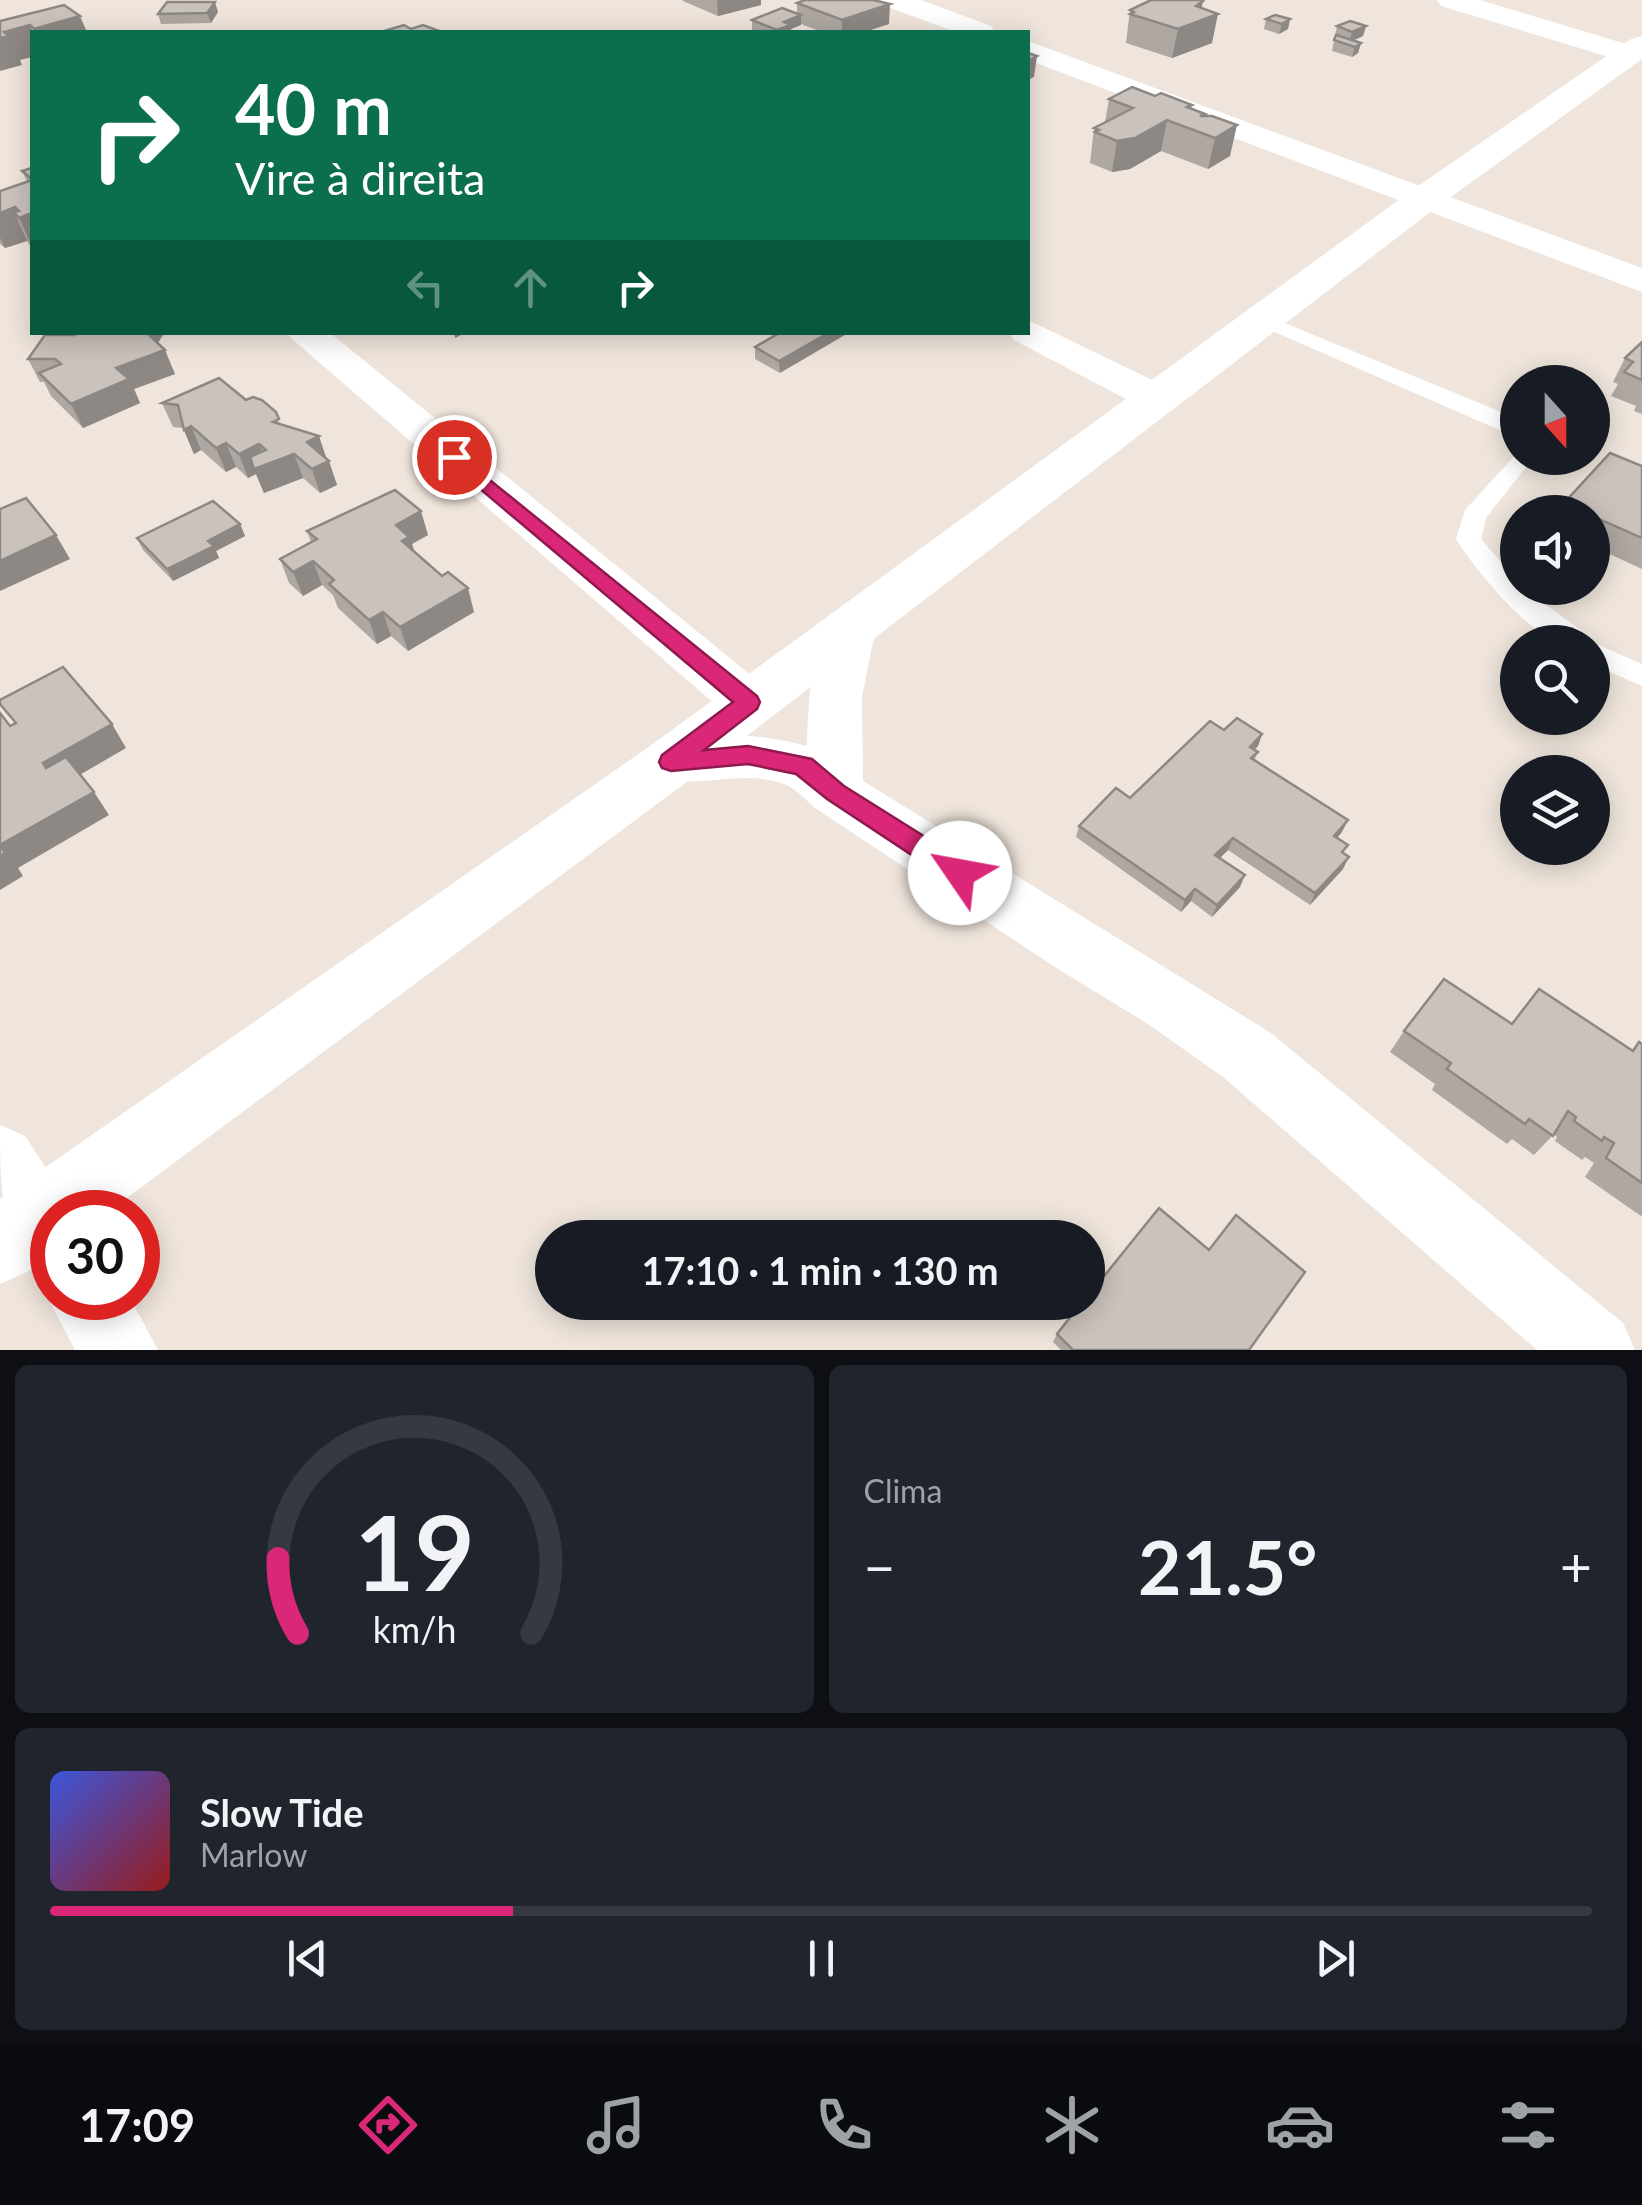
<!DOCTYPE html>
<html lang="pt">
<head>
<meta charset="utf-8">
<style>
  body { margin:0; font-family:Lato,sans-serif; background:#20242c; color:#f1f3f6; height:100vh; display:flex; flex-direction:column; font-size:38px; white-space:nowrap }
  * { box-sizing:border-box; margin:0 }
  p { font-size:32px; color:#9ea1a6 }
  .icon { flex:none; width:55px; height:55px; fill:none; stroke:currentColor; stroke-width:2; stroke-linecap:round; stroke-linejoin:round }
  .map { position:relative; height:1350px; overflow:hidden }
  .panel { display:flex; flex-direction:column; gap:15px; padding:15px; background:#0d0f14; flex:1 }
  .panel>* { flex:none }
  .banner { position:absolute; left:30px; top:30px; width:1000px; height:305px; border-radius:0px; box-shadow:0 5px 25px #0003; background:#0b6e4f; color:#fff; overflow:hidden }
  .needle { width:65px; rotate:159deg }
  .fabs { position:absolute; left:1500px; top:365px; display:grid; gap:20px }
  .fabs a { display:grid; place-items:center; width:110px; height:110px; border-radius:50%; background:#171b24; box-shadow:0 5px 25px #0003; font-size:50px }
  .speed { position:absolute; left:30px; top:1190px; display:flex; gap:20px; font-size:50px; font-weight:700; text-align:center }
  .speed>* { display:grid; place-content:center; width:130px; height:130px; border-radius:50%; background:#171b24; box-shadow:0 5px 25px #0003; line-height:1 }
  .speed .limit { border:15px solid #d22; background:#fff; color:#111 }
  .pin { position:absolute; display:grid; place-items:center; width:85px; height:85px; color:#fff; margin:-42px; border:5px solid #fff; border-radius:50%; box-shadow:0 2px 10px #0007 }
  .me { position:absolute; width:110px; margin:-55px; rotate:303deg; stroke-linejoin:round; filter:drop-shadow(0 0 8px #0008) }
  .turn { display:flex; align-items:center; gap:35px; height:210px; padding:0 40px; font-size:45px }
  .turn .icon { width:130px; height:130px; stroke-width:2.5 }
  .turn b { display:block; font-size:70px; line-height:85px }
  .lanes { display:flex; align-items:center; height:95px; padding:0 40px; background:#0003; justify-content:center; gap:50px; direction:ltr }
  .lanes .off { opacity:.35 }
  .big { font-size:75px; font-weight:700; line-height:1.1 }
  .panel .card { flex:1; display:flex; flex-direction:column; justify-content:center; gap:15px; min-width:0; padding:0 35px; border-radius:15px; background:#20242c }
  .panel .dial { align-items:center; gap:0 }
  .dial svg { height:260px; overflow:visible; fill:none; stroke:#363941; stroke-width:7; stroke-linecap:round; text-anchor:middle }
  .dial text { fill:#f1f3f6; stroke:none }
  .song { display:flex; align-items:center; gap:30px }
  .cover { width:120px; height:120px; border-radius:15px; background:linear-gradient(135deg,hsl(230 70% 55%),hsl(0 70% 35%)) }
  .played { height:10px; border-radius:5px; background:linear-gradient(90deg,#db2777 30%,#363941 30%) }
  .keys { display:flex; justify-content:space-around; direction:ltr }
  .heat { display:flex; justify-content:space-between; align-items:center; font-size:55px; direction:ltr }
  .panel .tiles { flex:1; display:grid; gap:15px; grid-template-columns:1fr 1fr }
  .card:last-child { grid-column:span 2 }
  .trip { position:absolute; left:535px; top:1220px; width:570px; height:100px; border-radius:50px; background:#171b24; box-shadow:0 5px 25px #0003; font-weight:700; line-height:100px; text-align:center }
  .menu { display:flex; height:160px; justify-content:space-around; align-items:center; background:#090b0e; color:#9ea1a6 }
  .menu .icon { width:70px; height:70px }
  .menu .selected { color:#db2777 }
  .menu b { font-size:45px; color:#f1f3f6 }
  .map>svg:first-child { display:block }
</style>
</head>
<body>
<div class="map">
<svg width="1642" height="1350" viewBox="0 0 1642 1350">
  <rect width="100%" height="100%" fill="#efe5dc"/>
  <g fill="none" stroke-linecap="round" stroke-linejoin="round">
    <g fill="#fff" fill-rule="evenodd">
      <path d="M1263,314L1506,414L1518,421V438L1256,324L1253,320L1256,316Z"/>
      <path d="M1518,452V458H1533L1486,518L1481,539L1518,582V588H1523L1587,635L1591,642C1582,642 1567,645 1559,642C1524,630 1475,569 1456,539L1465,510Z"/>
      <path d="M1591,642H1592L1642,664V686L1592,664Z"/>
    </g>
    <g fill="#fff" fill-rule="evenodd">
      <path d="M881,0H921L991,26L995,32H956L885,6Z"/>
      <path d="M1437,0H1480L1639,48L1642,57L1629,63L1619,60L1441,6Z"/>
      <path d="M1028,41L1642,268V292L1028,60Z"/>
      <path d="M1028,320L1173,390L1179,399L1173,408L1158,412L1143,408L1014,340L1008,332H1028Z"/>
      <path d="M284,332H329L768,689L776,703L768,717L749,723L730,717Z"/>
      <path d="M851,609L869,614L876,627L862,697L863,781L1271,1033L1623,1323L1635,1350H1537L1223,1077L1148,1024L1058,969L815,808C806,800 795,788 784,784C740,768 695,791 651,777L643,762L651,747C702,731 757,732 807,746C808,702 811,653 833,614Z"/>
      <path d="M0,1125L25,1136L75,1212H52V1280C0,1252 0,1186 0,1125Z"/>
      <path d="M52,1288V1298H130L158,1350H75L48,1298Z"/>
    </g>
    <path fill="#fff" fill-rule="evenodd" d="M1642,36V59L1437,207L692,778L108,1212H52V1254L27,1272L0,1284V1199L650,746L1411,191L1631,39Z"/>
  </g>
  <g fill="#aea7a2">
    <path d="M683,0H761V5L718,16L683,1Z"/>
    <path d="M797,3L889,24L864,32H822L801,24L791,29V32H759L752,30V20L797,14Z"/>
    <path d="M1202,8L1212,43L1172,58L1126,43L1130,10Z"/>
    <path d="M218,12L211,23L161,24L158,14Z"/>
    <path d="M1266,19H1290L1288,29L1279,34L1264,29Z"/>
    <path d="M1337,26H1366L1363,36L1353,41L1361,43L1358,53L1352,57L1332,51Z"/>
    <path d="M1155,96L1205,114V116L1230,156L1208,169L1161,151L1130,169L1112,172L1090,163L1094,128L1105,122L1109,99Z"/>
    <path d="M32,168V248L27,241L5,248L0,244V191L27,181L22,171Z"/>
    <path d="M781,332L780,373L755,359V347Z"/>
    <path d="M1642,342V414L1634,411L1636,406L1611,396L1618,384L1613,382L1625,358Z"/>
    <path d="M158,344L175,374L134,389L140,403L83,428L51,396L44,382H40L28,359Z"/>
    <path d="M246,400L282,424L327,459L337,485L320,493L303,478L264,493L256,474L248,478L236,467L226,472L201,450L194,454L183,428L173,427L162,403Z"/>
    <path d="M1642,466V569L1592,546V512H1559L1564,503Z"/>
    <path d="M240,524L245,536L216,551L219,558L173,581L143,550L137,538Z"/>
    <path d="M307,531L428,535L412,544L414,551L474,612L408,651L391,636L377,644L338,608L333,595L322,585L303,596L289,583L280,559L311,542Z"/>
    <path d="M1224,730L1262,734L1258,746L1254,750L1258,752L1254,761L1342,832L1337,838L1344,853L1343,869L1310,905L1228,850L1220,858L1240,887L1212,917L1191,901L1181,912L1076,837L1079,826L1130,798Z"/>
    <path d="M1512,1024L1632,1050L1639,1042L1642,1044V1215L1641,1216L1585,1177L1594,1163L1585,1157L1582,1160L1555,1141L1557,1137L1554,1134L1534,1155L1512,1139L1507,1144L1432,1090L1435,1084L1390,1052L1404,1031Z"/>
    <path d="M1209,1250L1249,1350H1061L1053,1342L1057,1334Z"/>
  </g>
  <g fill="#8d8884">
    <path d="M717,0H761V5L718,16Z"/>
    <path d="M1203,1L1199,21L1218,14L1212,43L1172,58L1178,29L1196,6Z"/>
    <path d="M215,2L218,12L211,23L207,13Z"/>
    <path d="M890,4L889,24L864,32H842V20Z"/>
    <path d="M801,15V25L791,29V32H777V30L784,22Z"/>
    <path d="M80,16L87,32H36L34,29Z"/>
    <path d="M1290,19L1288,29L1279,34L1282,24Z"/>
    <path d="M30,25L33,32L32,57L20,60L22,65L0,71V36L4,32Z"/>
    <path d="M1366,26L1363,36L1349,42L1352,32Z"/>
    <path d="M1361,43L1358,53L1352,57L1355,47Z"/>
    <path d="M1037,56L1034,77L1028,80V61Z"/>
    <path d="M1167,120L1161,151L1130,169L1112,172L1117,141Z"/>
    <path d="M1237,125L1230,156L1208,169L1215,138Z"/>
    <path d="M15,207L20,217L32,213V246L19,218L14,212L27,241L5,248L0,238V213Z"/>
    <path d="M144,332H165L152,352Z"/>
    <path d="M454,332H467L455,338Z"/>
    <path d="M830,332H850L780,373L779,361Z"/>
    <path d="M165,350L175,374L134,389L140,403L83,428L71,404L116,368Z"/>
    <path d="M191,426L201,450L194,454L184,430Z"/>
    <path d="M319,436L327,460L307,442Z"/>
    <path d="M226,443L236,467L226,472L216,448Z"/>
    <path d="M259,444L267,464L294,454L303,478L264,493L256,474L248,478L239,454Z"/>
    <path d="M329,461L337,485L320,493L312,469Z"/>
    <path d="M421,511L428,535L412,544L417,561L409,565L396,525Z"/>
    <path d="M240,524L245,536L216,551L219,558L173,581L167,569L208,541Z"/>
    <path d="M56,535L70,559L0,591V561Z"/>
    <path d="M313,561L322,585L303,596L293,572Z"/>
    <path d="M468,588L474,612L408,651L400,627Z"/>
    <path d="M383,612L391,636L377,644L369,620Z"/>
    <path d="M112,724L126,748L59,787L43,763Z"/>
    <path d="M1262,734L1258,746L1245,759L1250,747Z"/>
    <path d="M94,792L109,815L18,868L23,876L0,890V845Z"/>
    <path d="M1348,820L1342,832L1328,848L1334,836Z"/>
    <path d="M1233,838L1228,850L1211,867L1215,855Z"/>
    <path d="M1349,857L1343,869L1310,905L1315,893Z"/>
    <path d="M1245,875L1240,887L1212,917L1217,905Z"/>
    <path d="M1195,889L1191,901L1181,912L1185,900Z"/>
  </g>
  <g fill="#cac2bc" stroke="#8d8884" stroke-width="2.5">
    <path d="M805,0H873L890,4L842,20L797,3Z"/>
    <path d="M1151,0H1201L1203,1L1196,6L1218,14L1178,29L1130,14L1134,12L1130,10Z"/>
    <path d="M167,2H215L207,13L158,14Z"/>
    <path d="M64,5L80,16L34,29L30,25L4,32L9,36L0,38V21Z"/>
    <path d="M782,8L801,15L784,22L791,25L777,30L752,20Z"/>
    <path d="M1275,15L1290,19L1282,24L1266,19Z"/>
    <path d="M1350,21L1366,26L1352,32L1337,26Z"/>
    <path d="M404,25L411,29L423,25L442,32H381Z"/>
    <path d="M1336,35L1361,43L1355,47L1334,40Z"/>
    <path d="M1028,53L1037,56L1028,61Z"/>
    <path d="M1132,87L1155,96L1161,93L1192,105L1187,107L1205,114L1200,116H1212L1237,125L1215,138L1167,120L1135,138L1117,141L1095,132L1099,130L1094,128L1133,108L1109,99Z"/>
    <path d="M32,168V179L22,171Z"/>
    <path d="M32,180V213L19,218L14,212L19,211L15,207L0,213V191Z"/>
    <path d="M77,332H146L165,350L116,368L129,379L71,404L39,373L61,364L55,359H28L45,335H75Z"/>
    <path d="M781,332H830L779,361L755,347Z"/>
    <path d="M1642,342V380L1624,372L1633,362L1625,358Z"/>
    <path d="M219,378L246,400L253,397L262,400L276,412L279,419L273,422L319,436L307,442L329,461L312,469L294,454L254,469L250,457L266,450L259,444L239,454L226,443L216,448L191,426L184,430L178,405L162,403Z"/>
    <path d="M1610,453L1642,466V538L1592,516V512H1586L1564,503Z"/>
    <path d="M395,490L421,511L396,525L409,537L402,541L442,576L448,572L468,588L400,627L383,612L369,620L329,584L334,580L313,561L293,572L280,559L317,539L307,531Z"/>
    <path d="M26,498L56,535L0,561V509Z"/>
    <path d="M213,501L240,524L208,541L214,546L167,569L137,538Z"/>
    <path d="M63,667L112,724L43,763L46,768L66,757L94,792L0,845L5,853L0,856V713L10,726L16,723L0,704V700Z"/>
    <path d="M1237,718L1262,734L1250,747L1258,752L1251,758L1348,820L1334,836L1348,845L1342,852L1349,857L1315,893L1233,838L1215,855L1245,875L1217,905L1195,889L1185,900L1079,826L1116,788L1130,798L1210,721L1224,730Z"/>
    <path d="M1444,979L1512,1024L1539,989L1633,1051L1639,1042L1642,1044V1183L1606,1158L1614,1143L1604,1137L1602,1141L1574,1121L1576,1117L1568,1111L1553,1136L1529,1119L1525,1124L1447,1069L1451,1063L1404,1031Z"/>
    <path d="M1159,1208L1209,1250L1236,1215L1305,1272L1249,1350H1073L1057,1334L1082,1302H1088V1296Z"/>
  </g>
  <path fill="#db2777" stroke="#8e194d" stroke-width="2.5" d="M454,451L757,696L760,702L757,709L704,750L748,746L812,759L844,786L970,865L973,873L970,881L960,884L951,881L827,799L796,774L748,764L671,771L662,768L659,762L662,755L733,702L447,461L444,457Z"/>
</svg>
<div class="fabs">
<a><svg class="needle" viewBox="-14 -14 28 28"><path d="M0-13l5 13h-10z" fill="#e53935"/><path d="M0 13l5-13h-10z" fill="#9ea1a6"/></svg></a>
<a><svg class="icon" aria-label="sound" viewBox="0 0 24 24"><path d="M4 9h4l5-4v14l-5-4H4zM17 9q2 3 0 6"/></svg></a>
<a><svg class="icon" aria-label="search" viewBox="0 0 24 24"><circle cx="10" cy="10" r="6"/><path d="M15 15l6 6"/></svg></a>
<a><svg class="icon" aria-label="layers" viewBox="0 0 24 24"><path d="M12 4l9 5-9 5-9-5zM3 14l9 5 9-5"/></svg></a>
</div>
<div class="speed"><div class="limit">30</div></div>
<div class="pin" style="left:454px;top:457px;background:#d93025"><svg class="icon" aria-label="arrive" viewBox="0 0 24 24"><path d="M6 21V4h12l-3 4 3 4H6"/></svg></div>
<svg class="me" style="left:960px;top:873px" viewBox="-20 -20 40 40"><circle r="19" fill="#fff"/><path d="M0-13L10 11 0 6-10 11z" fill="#db2777"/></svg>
<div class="trip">17:10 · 1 min · 130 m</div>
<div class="banner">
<div class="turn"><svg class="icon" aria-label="right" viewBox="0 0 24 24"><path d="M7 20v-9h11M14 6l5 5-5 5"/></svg><div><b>40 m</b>Vire à direita</div></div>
<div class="lanes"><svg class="icon off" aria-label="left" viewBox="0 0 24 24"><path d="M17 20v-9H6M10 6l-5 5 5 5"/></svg><svg class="icon off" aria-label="ahead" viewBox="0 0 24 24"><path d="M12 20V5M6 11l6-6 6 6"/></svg><svg class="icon" aria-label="right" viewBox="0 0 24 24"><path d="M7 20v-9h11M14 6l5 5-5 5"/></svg></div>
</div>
</div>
<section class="panel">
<div class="tiles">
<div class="card dial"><svg viewBox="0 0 100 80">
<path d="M14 69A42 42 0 1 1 86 69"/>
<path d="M14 69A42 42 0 0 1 8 46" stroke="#db2777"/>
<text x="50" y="56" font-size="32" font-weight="700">19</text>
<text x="50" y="72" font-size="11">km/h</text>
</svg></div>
<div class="card"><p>Clima</p>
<div class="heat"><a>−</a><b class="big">21.5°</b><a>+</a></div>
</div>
<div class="card">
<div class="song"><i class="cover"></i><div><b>Slow Tide</b><p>Marlow</p></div></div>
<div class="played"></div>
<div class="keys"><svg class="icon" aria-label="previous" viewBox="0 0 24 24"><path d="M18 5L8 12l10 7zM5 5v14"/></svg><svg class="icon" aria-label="pause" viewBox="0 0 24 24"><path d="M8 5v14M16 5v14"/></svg><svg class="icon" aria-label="next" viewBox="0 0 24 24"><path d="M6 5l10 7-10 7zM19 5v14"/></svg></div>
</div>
</div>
</section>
<nav class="menu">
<b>17:09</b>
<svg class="icon selected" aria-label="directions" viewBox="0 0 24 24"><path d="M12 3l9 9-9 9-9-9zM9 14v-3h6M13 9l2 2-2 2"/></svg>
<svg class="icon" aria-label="music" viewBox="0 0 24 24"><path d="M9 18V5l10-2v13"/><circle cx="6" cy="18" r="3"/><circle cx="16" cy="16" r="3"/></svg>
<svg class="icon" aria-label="phone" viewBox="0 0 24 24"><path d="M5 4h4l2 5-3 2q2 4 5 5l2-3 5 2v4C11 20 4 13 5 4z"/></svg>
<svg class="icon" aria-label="climate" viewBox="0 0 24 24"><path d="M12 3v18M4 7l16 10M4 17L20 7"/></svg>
<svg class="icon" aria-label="car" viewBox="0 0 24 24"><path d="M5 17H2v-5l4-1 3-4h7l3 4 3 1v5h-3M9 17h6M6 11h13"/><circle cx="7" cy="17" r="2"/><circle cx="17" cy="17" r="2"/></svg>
<svg class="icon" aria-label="filters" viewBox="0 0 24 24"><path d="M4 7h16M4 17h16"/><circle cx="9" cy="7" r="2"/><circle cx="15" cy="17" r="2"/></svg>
</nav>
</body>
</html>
